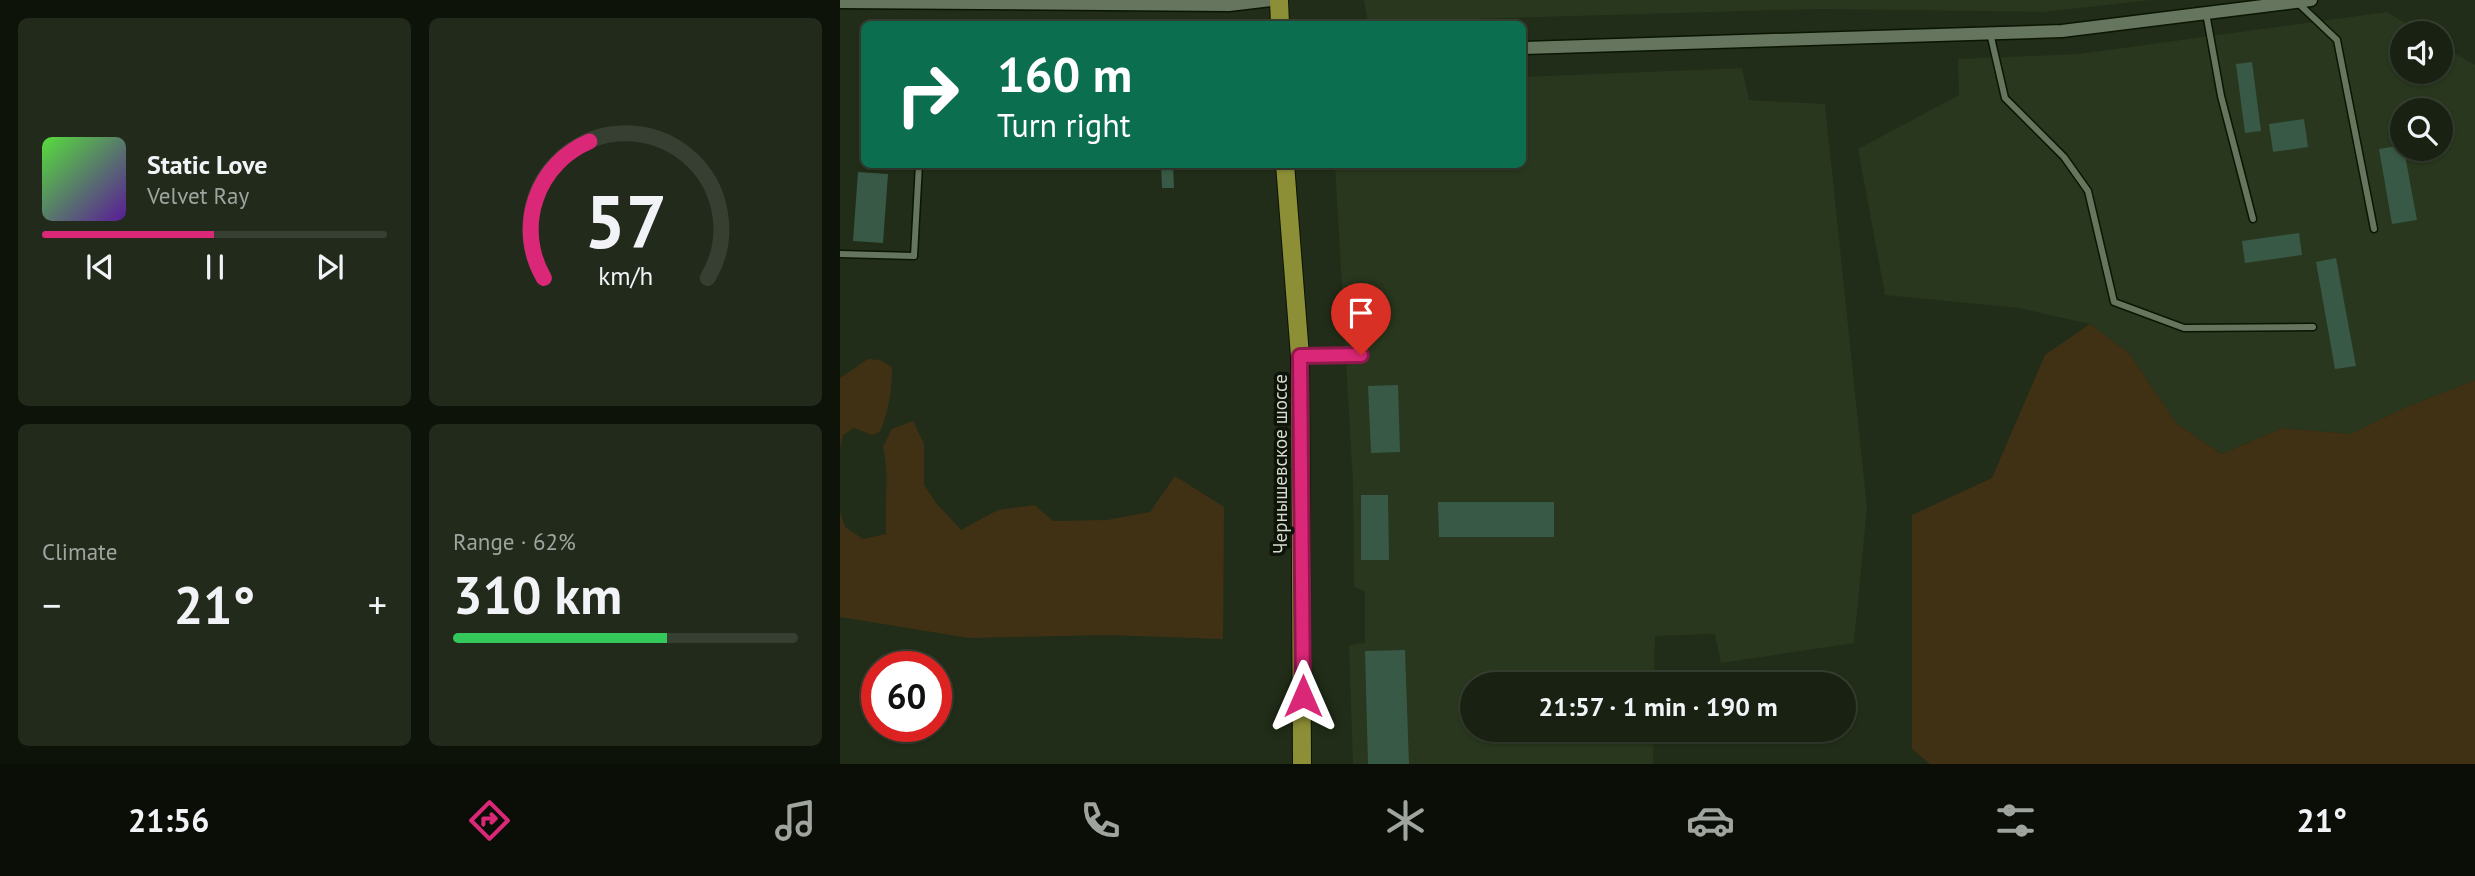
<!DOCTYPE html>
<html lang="en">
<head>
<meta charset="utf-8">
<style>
  body { margin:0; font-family:"PT Sans",sans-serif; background:#222a1b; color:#f1f3f6; height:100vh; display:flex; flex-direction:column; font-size:26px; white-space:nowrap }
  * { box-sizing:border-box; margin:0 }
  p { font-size:23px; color:#9fa49f }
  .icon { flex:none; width:38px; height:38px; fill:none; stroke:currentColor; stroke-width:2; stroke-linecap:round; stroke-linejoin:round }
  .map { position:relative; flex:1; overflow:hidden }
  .sheet { display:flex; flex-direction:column; gap:18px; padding:18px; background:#0e130a; width:840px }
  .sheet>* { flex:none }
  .top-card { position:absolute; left:21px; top:21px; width:665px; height:147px; border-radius:10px; box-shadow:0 2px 5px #0004,0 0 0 2px #373f32; background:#0b6e4f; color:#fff; overflow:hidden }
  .fabs { position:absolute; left:1550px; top:21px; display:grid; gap:14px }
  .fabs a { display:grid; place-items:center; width:63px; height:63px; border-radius:50%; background:#192212; box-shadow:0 2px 5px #0004,0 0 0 2px #373f32; font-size:35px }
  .speed { position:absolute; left:21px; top:651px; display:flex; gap:14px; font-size:35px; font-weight:700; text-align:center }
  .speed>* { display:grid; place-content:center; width:91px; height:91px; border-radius:50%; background:#192212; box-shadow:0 2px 5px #0004,0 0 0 2px #373f32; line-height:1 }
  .speed .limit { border:10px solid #d22; background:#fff; color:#111 }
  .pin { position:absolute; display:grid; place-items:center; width:60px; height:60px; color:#fff; margin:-72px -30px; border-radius:50% 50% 50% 0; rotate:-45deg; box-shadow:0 0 7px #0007 }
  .pin .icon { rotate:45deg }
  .me { position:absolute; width:77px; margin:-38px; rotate:0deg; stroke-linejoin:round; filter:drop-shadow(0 0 5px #0008) }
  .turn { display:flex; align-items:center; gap:24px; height:147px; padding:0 21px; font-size:32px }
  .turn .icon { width:91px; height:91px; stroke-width:2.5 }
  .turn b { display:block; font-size:49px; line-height:60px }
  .big { font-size:52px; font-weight:800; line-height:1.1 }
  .sheet .tile { flex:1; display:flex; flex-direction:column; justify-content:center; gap:10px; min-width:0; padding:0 24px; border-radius:10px; background:#222a1b }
  .sheet .dial { align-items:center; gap:0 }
  .dial svg { height:182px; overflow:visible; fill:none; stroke:#373f32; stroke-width:7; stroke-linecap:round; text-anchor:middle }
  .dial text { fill:#f1f3f6; stroke:none }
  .song { display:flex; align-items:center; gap:21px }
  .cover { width:84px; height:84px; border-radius:10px; background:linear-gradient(135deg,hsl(110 70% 55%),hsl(270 70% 35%)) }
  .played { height:7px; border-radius:4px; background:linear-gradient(90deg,#db2777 50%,#373f32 50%) }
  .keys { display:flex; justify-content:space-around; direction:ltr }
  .heat { display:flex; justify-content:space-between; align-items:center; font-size:38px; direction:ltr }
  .charge { height:10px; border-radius:5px; background:linear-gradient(90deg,#34c759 62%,#373f32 0) }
  .sheet .tiles { flex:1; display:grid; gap:18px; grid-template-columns:repeat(2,1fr) }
  .trip { position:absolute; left:620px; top:672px; width:396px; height:70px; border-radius:35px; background:#192212; box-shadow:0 2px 5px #0004,0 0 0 2px #373f32; font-weight:800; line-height:70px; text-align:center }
  .menu { display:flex; height:112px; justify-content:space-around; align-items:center; background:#0a0e07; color:#9fa49f }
  .menu .icon { width:49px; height:49px }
  .menu .current { color:#db2777 }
  .menu b { font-size:32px; color:#f1f3f6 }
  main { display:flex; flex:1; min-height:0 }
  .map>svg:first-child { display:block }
</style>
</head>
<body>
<main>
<section class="sheet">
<div class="tiles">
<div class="tile">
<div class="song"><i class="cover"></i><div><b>Static Love</b><p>Velvet Ray</p></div></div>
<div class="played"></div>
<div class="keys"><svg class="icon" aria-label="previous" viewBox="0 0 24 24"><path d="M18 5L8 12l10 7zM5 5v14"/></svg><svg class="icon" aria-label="pause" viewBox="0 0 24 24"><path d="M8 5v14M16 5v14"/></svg><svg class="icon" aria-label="next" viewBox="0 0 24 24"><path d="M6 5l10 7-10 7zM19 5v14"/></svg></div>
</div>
<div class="tile dial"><svg viewBox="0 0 100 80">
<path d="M14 69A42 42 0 1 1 86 69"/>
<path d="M14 69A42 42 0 0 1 34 9" stroke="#db2777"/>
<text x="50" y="56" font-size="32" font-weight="700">57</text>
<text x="50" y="72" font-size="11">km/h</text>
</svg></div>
<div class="tile"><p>Climate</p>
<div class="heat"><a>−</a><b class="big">21°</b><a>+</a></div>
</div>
<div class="tile"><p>Range · 62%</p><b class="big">310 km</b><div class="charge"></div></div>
</div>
</section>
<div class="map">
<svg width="1635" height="764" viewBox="0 0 1635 764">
  <rect width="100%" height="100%" fill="#212d18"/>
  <g fill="#28371d" fill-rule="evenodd">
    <path d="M524,0H1312L1204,12L978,9L528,22Z"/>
    <path d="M1547,12L1582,33H1563V72H1601V45L1635,65V380L1564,408L1511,434L1442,428L1382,454L1337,424L1289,353L1250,324L1179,308L1045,295L1018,149L1119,95L1118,59L1238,54ZM1563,110H1601V149H1563Z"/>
    <path d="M902,68L909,100L985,104L1027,508L1014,643L881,663L875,634L815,636L814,684H632V730H814L813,764H513L509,645L525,643V591L514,587L513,483L495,165L682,164L683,77Z"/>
  </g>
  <g fill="#403115">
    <path d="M1250,324L1289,353L1337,424L1382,454L1442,428L1511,434L1564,408L1635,380V764H1090L1072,749V515L1152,478L1205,355Z"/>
    <path d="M28,359L40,360L52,367C52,390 49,410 40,432L32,435L14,428L3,435L0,448V378Z"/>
    <path d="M73,421L84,444V485L97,504L121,530L158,510L195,505L213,521L267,520L310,512L335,476L384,507L383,639L268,635L129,638L0,617V511L5,527L23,539L46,534C44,504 50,474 43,447L52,429Z"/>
  </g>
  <g fill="#385946">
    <path d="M1412,62L1421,131L1405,133L1396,64Z"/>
    <path d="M1464,119L1468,147L1433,152L1429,124Z"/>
    <path d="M1563,145L1577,220L1552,224L1539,149Z"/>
    <path d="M321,164H333L334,188H322Z"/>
    <path d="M18,172L48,174L43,243L13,241Z"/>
    <path d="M1459,233L1462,255L1405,263L1402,241Z"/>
    <path d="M1496,258L1516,366L1495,369L1476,262Z"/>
    <path d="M558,385L560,452L531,453L528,386Z"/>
    <path d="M521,495H548L549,560H521Z"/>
    <path d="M598,502H714V537H599Z"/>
    <path d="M565,650L569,764H528L525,651Z"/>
  </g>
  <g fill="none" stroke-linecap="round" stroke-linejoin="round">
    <g stroke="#0a1503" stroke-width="9">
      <g id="service">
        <path d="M1458,3L1497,40L1534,229"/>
        <path d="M1366,13L1381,96L1413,219"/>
        <path d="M1150,33L1165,98L1224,157L1248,191L1274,302L1344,328L1473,327"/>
        <path d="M0,254L74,256L79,164"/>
        <path d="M464,356L521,355"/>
      </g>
    </g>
    <g stroke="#0a1503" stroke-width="15">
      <g id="minor">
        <path d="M0,2L389,5L431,0"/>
        <path d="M682,48L1222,31L1471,0"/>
      </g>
    </g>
    <g stroke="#0a1503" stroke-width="20">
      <g id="primary">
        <path d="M439,0L440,24"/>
        <path d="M445,164L460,356L462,764"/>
      </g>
    </g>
    <use href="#service" stroke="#66755d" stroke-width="6"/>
    <use href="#minor" stroke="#66755d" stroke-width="12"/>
    <use href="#primary" stroke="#8c8f36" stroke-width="18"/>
  </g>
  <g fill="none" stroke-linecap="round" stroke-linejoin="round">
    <g stroke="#8e194d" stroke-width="18">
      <path id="route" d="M463,696L460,356L521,355"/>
    </g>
    <use href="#route" stroke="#db2777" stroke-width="12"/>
  </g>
  <g text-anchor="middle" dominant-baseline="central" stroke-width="7" stroke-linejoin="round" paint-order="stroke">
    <g font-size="19" fill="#d4dcce" stroke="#0e140a">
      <text transform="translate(440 464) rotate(-90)">Чернышевское шоссе</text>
    </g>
  </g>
</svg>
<div class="fabs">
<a><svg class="icon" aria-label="sound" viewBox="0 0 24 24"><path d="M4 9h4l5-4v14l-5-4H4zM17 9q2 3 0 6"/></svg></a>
<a><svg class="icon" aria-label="search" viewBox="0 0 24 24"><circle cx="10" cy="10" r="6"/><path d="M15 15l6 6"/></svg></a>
</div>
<div class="speed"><div class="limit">60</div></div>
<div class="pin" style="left:521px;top:355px;background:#d93025"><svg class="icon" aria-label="arrive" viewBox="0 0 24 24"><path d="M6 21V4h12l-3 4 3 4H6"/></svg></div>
<svg class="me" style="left:463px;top:696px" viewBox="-20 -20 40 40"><path d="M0-17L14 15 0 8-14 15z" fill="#db2777" stroke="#fff" stroke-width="4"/></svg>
<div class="trip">21:57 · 1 min · 190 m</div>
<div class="top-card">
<div class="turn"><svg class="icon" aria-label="right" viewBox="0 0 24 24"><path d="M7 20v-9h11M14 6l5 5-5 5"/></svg><div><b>160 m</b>Turn right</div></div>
</div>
</div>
</main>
<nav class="menu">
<b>21:56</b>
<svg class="icon current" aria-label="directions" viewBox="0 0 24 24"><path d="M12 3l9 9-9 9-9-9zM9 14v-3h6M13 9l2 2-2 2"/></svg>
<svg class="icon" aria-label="music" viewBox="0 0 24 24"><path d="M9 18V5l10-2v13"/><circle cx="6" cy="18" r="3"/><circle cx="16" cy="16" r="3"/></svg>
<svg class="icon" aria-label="phone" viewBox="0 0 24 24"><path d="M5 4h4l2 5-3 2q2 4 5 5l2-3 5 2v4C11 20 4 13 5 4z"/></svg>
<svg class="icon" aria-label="climate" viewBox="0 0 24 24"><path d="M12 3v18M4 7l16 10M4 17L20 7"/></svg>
<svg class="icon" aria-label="car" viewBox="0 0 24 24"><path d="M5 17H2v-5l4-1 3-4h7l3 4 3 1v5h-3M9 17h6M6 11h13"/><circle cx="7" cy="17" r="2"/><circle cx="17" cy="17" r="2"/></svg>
<svg class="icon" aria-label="filters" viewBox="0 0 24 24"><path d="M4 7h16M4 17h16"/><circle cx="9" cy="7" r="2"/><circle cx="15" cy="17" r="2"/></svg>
<b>21°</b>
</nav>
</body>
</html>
